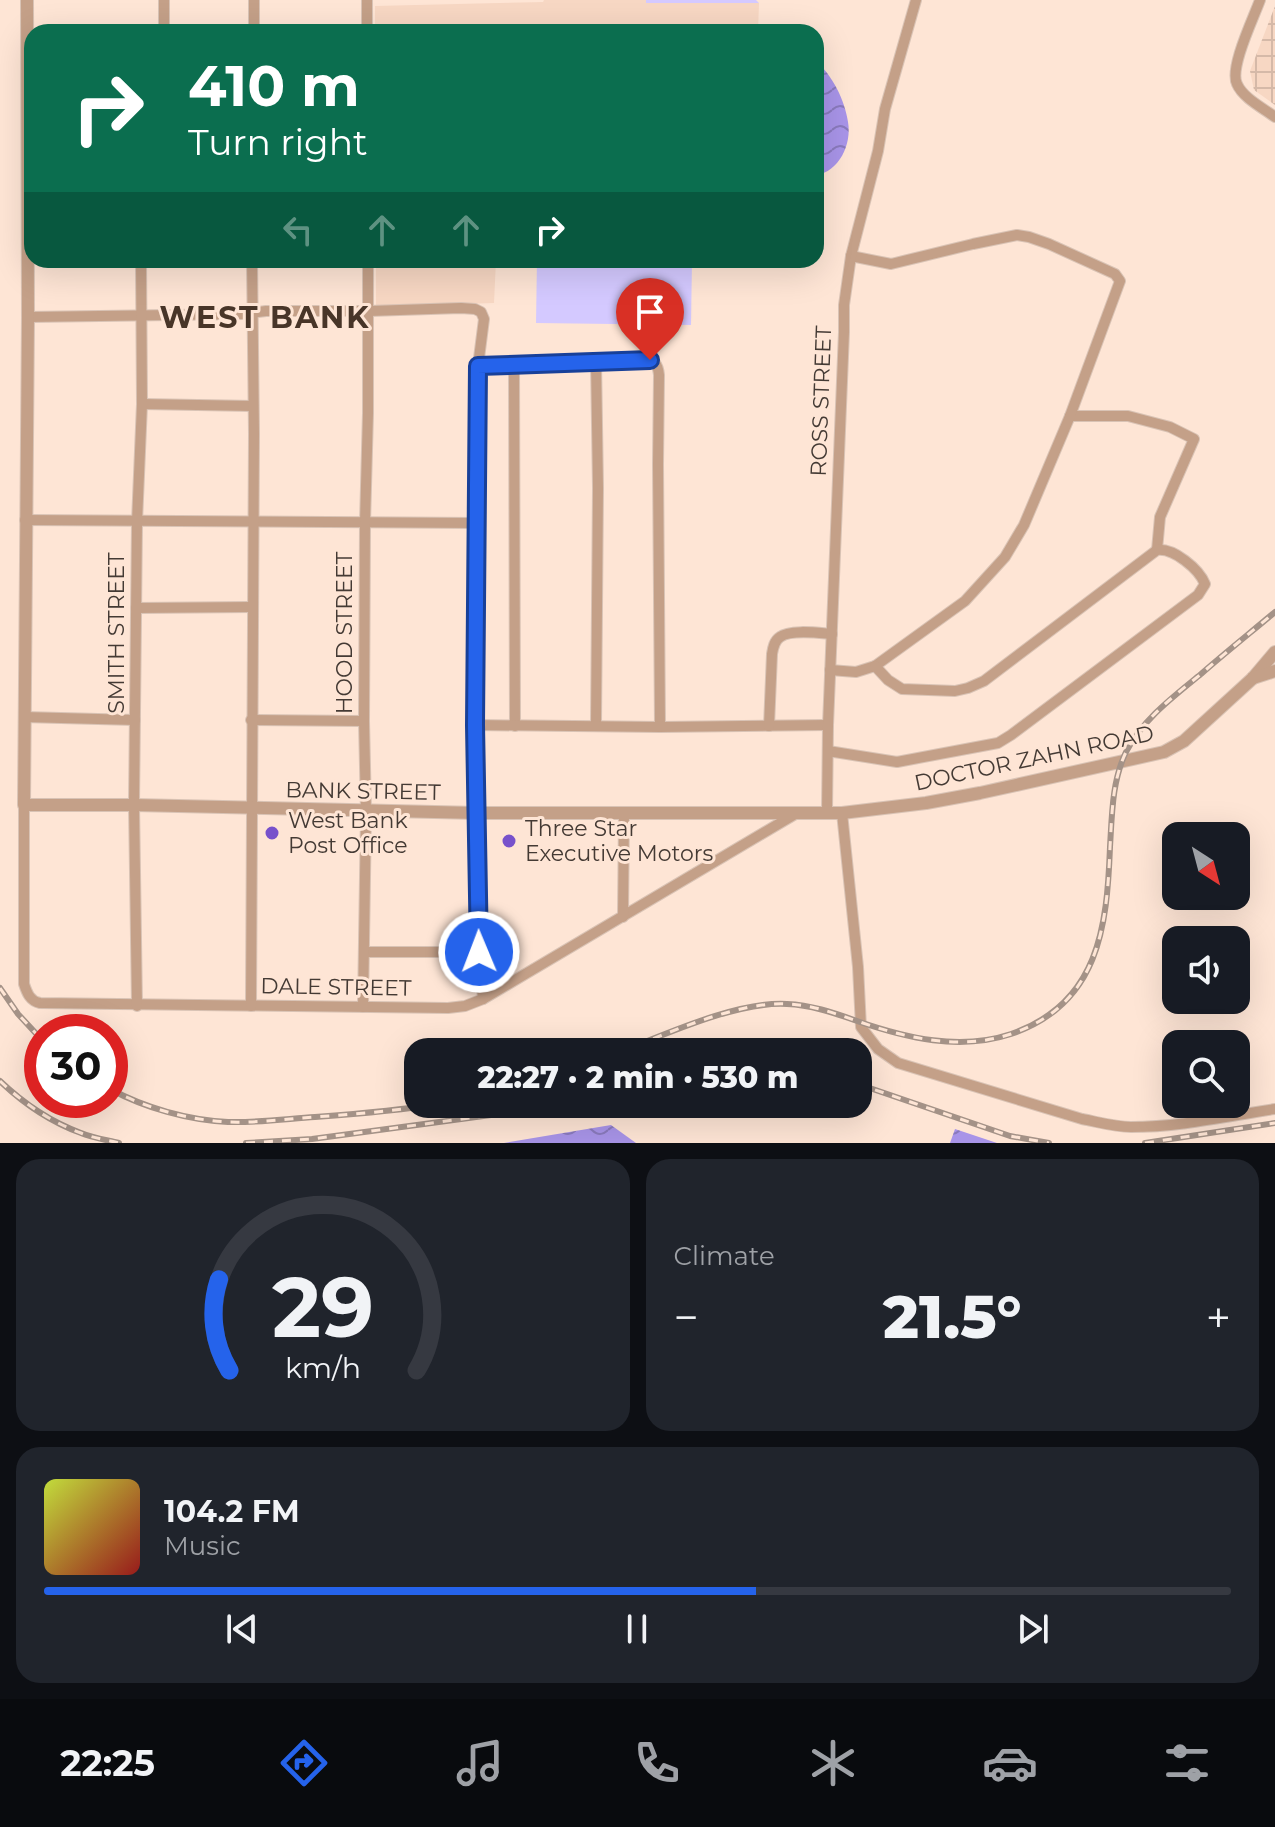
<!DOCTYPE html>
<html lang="en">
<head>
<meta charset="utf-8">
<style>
  body { margin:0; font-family:Montserrat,sans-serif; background:#20242c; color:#f1f3f6; height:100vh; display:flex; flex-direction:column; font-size:30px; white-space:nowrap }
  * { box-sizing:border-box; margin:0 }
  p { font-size:26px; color:#9ea1a6 }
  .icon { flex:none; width:44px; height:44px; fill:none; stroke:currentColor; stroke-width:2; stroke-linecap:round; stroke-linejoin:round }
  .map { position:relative; height:1143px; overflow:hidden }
  .details { display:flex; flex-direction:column; gap:16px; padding:16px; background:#0d0f14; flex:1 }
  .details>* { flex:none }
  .banner { position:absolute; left:24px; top:24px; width:800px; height:244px; border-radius:24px; box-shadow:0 8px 32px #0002; background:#0b6e4f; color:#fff; overflow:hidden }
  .needle { width:52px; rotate:144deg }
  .controls { position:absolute; left:1162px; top:822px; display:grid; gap:16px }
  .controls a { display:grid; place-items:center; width:88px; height:88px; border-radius:16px; background:#171b24; box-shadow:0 8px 32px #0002; font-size:40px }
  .speed { position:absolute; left:24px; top:1014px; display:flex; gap:16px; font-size:40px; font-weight:700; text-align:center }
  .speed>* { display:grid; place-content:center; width:104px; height:104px; border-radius:50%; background:#171b24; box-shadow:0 8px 32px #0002; line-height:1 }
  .speed .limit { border:12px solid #d22; background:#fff; color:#111 }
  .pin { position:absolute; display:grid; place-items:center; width:68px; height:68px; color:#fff; margin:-82px -34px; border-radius:50% 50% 50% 0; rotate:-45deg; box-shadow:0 0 8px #0007 }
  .pin .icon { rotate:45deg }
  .me { position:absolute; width:88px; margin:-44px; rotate:359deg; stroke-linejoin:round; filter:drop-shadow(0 0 6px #0008) }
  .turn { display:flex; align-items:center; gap:28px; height:168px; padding:0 32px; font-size:36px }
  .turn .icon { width:104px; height:104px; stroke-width:2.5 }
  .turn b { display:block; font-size:56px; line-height:68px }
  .lanes { display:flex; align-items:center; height:76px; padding:0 32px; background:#0003; justify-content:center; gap:40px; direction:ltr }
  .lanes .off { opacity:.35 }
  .big { font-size:60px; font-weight:800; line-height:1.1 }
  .details .tile { flex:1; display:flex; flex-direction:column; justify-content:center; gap:12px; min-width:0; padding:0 28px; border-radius:24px; background:#20242c }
  .details .dial { align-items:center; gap:0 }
  .dial svg { height:208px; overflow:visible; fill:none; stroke:#363941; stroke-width:7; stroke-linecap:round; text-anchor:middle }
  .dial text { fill:#f1f3f6; stroke:none }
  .song { display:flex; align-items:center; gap:24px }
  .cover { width:96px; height:96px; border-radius:12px; background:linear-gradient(135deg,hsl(70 70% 55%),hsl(0 70% 35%)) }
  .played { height:8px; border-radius:4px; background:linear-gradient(90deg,#2563eb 60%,#363941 60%) }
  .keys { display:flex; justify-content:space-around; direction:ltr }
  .heat { display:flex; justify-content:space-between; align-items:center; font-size:44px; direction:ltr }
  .details .tiles { flex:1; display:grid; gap:16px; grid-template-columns:1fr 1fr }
  .tile:last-child { grid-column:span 2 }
  .trip { position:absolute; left:404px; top:1038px; width:468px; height:80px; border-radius:24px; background:#171b24; box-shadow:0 8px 32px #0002; font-weight:800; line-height:80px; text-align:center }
  .menu { display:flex; height:128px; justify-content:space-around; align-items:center; background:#090b0e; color:#9ea1a6 }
  .menu .icon { width:56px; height:56px }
  .menu .current { color:#2563eb }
  .menu b { font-size:36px; color:#f1f3f6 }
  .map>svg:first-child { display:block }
</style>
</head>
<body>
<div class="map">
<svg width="1275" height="1143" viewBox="0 0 1275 1143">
  <defs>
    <pattern id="industrial-grid" width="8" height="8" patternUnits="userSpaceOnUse" patternTransform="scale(2)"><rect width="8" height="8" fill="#f7d7c3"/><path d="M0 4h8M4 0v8" fill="none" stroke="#d5b9a8"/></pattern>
    <pattern id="water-waves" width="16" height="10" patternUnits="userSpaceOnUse" patternTransform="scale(2)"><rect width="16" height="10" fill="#a894e8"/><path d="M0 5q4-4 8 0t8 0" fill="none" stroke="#8a7abd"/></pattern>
  </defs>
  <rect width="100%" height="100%" fill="#fee5d5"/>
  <g fill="#f7d7c3">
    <path d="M544,0H646L647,3H759L758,32H375V6L543,2Z"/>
    <path d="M376,260H496L494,303L376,307Z"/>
  </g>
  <path fill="url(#industrial-grid)" d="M1275,6V105L1254,90L1250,71Z"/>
  <g fill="#d4c9ff">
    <path d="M646,0H756L759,3H646Z"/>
    <path d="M648,26L649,32H573V30Z"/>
    <path d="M537,260H692L691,325L536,323Z"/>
  </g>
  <g fill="url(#water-waves)">
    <path d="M816,61C832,75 845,100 848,122C852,144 839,172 816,175Z"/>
    <path d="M611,1125L636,1143H504Z"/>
    <path d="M955,1129L997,1143H950Z"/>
  </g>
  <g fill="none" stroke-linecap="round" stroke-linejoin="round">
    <g stroke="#d9c3b5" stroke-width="12">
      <g id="minor">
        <path d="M1260,0C1254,17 1229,68 1237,84C1243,98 1263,108 1275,117"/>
        <path d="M164,32V0"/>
        <path d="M254,32V0"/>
        <path d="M367,32V0"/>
        <path d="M28,317L243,314L266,311H369L461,308L475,309L481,312L484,319L478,366L475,725L479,952L483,999"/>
        <path d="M596,361L598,488L596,725"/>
        <path d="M514,364L515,726"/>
        <path d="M478,366L645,359C655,360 658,365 659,375L658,464L660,727"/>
        <path d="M142,404L253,406"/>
        <path d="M1070,416H1128L1170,427L1194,439L1160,517L1157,550"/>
        <path d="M25,520L476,523"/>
        <path d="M136,608L252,607"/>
        <path d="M830,670L856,672L875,666L965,601L1005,557L1024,525L1070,416L1120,281L1115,274L1049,244L1029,237L1017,235L973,244L891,264L851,256"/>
        <path d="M24,717L135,720"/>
        <path d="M251,720L364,721"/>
        <path d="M475,725L660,727L828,725"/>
        <path d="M769,726L772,654C773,648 774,641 780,637C790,629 819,633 832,634"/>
        <path d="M828,751L897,762L998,743L1011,735L1198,595L1205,584C1199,569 1174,548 1157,550L984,681L968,688L955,691L902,689L888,680L875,666"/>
        <path d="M24,805V984C27,993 30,1001 40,1003L448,1008L465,1006L483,999L797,813"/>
        <path d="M827,813L828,725L844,332V305L851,256L878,151L885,109L916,0"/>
        <path d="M842,813L858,967L861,1027L878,1049L898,1063L1082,1119C1098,1122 1115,1127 1131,1127C1180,1127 1228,1116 1275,1109"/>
        <path d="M623,917L624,813"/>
        <path d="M364,952H479"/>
        <path d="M137,1006L134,805L137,522L142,404L141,260"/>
        <path d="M251,1006L254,434L252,260"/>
        <path d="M363,1007L366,812L364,721L365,523L368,413V260"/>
      </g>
    </g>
    <g stroke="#d9c3b5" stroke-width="14">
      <g id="tertiary">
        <path d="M27,0L28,317L24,805H134L477,813H842L926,803L980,793L1164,752L1184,741L1253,678L1275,652"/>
        <path d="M1253,678L1275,671"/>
      </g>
    </g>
    <use href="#minor" stroke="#c4a088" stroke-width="10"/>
    <use href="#tertiary" stroke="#c4a088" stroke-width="12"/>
    <g stroke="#a49287" stroke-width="6">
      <g id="rail">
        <path d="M0,988L18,1014L42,1040"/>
        <path d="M620,1052C666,1034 738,1001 787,1004C812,1005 834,1013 857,1021C906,1038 960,1051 1011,1034C1099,1004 1107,927 1110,847C1112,814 1112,781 1126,752C1143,719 1173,697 1201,674C1225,653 1250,633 1275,612"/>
        <path d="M0,1081C23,1103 51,1122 81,1133C93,1138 107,1140 119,1143"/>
        <path d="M858,1084L1010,1136L1049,1143"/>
        <path d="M110,1089C145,1108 188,1120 228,1122C257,1123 286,1119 315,1117C356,1114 397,1111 437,1104"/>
        <path d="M246,1143L312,1139L574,1104"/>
        <path d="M1145,1143L1275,1123"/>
      </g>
    </g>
    <use href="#rail" stroke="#fee5d5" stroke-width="3" stroke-dasharray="9" stroke-linecap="butt"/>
  </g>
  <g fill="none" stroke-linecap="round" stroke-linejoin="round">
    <g stroke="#184099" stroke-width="20">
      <path id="route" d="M479,952L475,725L478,366L650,360"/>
    </g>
    <use href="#route" stroke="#2563eb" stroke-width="14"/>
  </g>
  <g fill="#7751cb" stroke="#fee5d5" stroke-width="3">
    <circle cx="272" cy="833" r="8"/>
    <circle cx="509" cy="841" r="8"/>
  </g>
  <g text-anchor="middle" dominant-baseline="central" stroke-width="6" stroke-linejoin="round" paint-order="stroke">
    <g font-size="22" fill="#443a34" stroke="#fee5d5">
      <text transform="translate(821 401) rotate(-88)">ROSS STREET</text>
      <text transform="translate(116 633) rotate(-90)">SMITH STREET</text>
      <text transform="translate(344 633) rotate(-90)">HOOD STREET</text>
      <text transform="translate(1034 758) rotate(-12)">DOCTOR ZAHN ROAD</text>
      <text transform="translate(363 791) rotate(1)">BANK STREET</text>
      <text transform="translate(336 987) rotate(1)">DALE STREET</text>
    </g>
    <g font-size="22" fill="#443a34" stroke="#fee5d5" text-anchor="start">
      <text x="288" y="820">West Bank<tspan x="288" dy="25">Post Office</tspan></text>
      <text x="525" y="828">Three Star<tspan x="525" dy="25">Executive Motors</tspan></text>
    </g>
    <g font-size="30" font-weight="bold" letter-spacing="2" fill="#483528" stroke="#fee5d5">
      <text x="265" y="317">WEST BANK</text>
    </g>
  </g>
</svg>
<div class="controls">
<a><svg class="needle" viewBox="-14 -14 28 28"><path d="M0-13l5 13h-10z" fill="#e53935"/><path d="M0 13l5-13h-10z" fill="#9ea1a6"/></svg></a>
<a><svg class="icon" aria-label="sound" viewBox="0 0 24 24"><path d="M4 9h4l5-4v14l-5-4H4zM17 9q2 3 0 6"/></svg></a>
<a><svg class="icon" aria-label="search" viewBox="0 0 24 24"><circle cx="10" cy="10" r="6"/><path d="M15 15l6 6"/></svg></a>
</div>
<div class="speed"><div class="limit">30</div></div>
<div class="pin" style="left:650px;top:360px;background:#d93025"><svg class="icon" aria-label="arrive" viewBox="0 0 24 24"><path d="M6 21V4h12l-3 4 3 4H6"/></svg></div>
<svg class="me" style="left:479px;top:952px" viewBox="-20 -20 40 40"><circle r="17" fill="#2563eb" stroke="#fff" stroke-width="3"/><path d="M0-11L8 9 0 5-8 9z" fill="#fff"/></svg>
<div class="trip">22:27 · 2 min · 530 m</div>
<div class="banner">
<div class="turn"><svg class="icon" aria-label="right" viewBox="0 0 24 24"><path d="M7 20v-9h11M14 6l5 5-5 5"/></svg><div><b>410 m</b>Turn right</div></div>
<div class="lanes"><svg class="icon off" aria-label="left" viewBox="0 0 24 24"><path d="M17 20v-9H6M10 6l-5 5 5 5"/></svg><svg class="icon off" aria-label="ahead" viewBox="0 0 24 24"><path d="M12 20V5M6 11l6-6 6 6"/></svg><svg class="icon off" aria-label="ahead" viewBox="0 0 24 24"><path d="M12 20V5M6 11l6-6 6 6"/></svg><svg class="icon" aria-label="right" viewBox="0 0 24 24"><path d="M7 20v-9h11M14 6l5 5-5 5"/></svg></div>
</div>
</div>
<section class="details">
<div class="tiles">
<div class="tile dial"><svg viewBox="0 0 100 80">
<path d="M14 69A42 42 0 1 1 86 69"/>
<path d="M14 69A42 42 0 0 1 10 34" stroke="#2563eb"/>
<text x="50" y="56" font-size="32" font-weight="700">29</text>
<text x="50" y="72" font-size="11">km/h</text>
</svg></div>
<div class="tile"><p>Climate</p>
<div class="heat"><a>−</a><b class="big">21.5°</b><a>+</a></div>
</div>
<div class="tile">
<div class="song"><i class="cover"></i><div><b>104.2 FM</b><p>Music</p></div></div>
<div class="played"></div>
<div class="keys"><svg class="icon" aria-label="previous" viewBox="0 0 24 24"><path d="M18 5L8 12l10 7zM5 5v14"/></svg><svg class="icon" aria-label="pause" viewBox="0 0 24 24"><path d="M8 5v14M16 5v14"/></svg><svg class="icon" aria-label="next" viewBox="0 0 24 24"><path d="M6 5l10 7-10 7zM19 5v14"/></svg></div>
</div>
</div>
</section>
<nav class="menu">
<b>22:25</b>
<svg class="icon current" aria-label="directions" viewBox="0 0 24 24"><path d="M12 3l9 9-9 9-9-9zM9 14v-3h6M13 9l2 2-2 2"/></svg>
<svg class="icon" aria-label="music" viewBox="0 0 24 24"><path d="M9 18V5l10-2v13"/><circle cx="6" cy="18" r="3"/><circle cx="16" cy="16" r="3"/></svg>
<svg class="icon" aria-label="phone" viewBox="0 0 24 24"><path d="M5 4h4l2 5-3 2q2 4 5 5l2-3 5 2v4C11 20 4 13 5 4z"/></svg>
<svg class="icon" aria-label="climate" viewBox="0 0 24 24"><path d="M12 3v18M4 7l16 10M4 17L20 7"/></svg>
<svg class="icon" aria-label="car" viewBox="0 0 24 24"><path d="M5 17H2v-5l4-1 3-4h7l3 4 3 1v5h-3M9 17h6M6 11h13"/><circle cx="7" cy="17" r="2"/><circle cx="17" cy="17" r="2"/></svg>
<svg class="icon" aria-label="filters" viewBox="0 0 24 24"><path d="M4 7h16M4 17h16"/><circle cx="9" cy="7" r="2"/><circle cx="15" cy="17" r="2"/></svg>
</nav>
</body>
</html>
